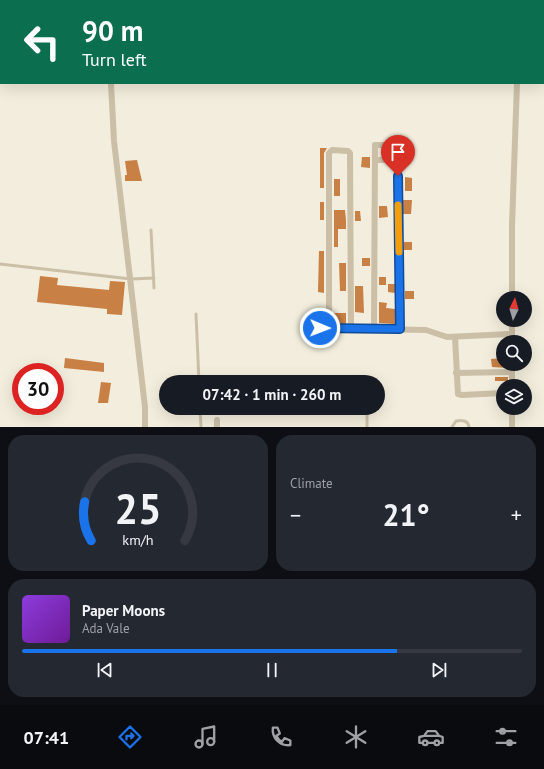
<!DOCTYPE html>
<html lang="en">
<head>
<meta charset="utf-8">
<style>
  body { margin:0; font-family:"PT Sans",sans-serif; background:#242831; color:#f1f3f6; height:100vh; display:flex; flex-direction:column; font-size:15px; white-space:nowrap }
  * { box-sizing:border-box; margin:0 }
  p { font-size:13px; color:#9ea1a6 }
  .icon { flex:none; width:22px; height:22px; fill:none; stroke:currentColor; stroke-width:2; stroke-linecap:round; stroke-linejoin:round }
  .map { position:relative; height:427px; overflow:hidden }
  .drawer { display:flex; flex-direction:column; gap:8px; padding:8px; background:#0d0f14; flex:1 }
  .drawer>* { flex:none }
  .hud { position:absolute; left:0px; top:0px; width:544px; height:84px; box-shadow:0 4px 16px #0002; background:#0b6e4f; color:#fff; overflow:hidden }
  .needle { width:26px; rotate:5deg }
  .fabs { position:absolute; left:496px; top:291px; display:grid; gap:8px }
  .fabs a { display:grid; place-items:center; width:36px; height:36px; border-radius:50%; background:#171b24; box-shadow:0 4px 16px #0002; font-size:20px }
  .speed { position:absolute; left:12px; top:363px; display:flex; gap:8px; font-size:20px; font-weight:700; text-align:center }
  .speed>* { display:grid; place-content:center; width:52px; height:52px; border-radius:50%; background:#171b24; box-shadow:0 4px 16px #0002; line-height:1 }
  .speed .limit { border:6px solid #d22; background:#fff; color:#111 }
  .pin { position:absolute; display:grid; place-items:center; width:34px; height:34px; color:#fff; margin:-41px -17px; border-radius:50% 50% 50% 0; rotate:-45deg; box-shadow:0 0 4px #0007 }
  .pin .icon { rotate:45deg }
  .me { position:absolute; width:44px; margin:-22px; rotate:91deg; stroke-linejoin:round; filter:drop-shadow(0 0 3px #0008) }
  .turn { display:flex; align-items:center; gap:14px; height:84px; padding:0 16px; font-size:18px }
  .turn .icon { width:52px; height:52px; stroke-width:2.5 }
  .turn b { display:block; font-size:28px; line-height:34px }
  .big { font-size:30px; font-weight:700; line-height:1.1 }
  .drawer .card { flex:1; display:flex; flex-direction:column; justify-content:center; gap:6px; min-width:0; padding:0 14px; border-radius:16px; background:#242831 }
  .drawer .dial { align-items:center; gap:0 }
  .dial svg { height:104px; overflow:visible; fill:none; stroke:#363941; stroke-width:7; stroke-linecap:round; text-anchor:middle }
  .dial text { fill:#f1f3f6; stroke:none }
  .song { display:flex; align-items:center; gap:12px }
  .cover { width:48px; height:48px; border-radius:6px; background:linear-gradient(135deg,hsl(270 70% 55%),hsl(280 70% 35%)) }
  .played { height:4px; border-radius:2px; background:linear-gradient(90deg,#1a73e8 75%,#363941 75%) }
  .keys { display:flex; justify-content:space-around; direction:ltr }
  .heat { display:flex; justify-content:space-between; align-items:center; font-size:22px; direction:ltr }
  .drawer .tiles { flex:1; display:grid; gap:8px; grid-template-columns:1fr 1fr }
  .card:last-child { grid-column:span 2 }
  .trip { position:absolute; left:159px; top:375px; width:226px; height:40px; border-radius:20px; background:#171b24; box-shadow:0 4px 16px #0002; font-weight:700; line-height:40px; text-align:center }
  .menu { display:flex; height:64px; justify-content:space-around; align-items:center; background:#090b0e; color:#9ea1a6 }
  .menu .icon { width:28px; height:28px }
  .menu .selected { color:#1a73e8 }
  .menu b { font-size:18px; color:#f1f3f6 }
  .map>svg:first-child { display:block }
</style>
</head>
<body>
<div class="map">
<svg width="544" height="427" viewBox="0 0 544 427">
  <rect width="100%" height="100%" fill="#f2eddc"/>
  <g fill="#c88044">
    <path d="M320,148H327L324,153V188H320Z"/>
    <path d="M362,157H370V168L361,167Z"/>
    <path d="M137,160L142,181H125V175H127L125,161Z"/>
    <path d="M405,177L412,178V191H405Z"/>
    <rect x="334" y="179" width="6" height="17"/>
    <path d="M412,200L411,214H403L402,200Z"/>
    <rect x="320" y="202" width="4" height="18"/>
    <path d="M379,206H387L388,217L379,218Z"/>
    <path d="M334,210H345L346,220V229H338V247H334Z"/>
    <path d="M355,211H360L361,221H355Z"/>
    <rect x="404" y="242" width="8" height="8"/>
    <path d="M319,251H324V293L318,292Z"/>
    <rect x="362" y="258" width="8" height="8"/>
    <path d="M339,263H346V291H340Z"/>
    <path d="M40,276L58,278L57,285L109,290L110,281L125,282L122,315L107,314V309L37,302Z"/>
    <rect x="379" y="277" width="7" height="8"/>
    <path d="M388,284H395V293L388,292Z"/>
    <path d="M355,286H363L364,313L355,312Z"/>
    <rect x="405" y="291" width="9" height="8"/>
    <path d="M379,302L387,303L386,308L395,309V324L379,323Z"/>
    <rect x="334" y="313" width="12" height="11"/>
    <path d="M65,358L104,363V372L64,368Z"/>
    <path d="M503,358V364H508V368L492,367L491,359Z"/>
    <rect x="495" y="377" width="13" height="4"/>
    <path d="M101,382L111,383L108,403H98Z"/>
  </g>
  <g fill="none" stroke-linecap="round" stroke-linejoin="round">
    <g stroke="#b7aa92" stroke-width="1" stroke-dasharray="2 2" stroke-linecap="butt">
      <path d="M51,0H56"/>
      <path d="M90,0L101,1"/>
    </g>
    <g stroke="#cbbfa7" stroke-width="3">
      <path d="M151,230L154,288"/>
      <path d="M0,264L131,279L154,278"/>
      <path d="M196,314L199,382"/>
      <path d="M367,379V382"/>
      <path d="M200,408L201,427"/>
      <path d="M367,408V427"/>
      <path d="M452,427L456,421C462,420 468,420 469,427"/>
    </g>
    <g stroke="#cbbfa7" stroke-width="6">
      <path d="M110,0V1"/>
      <path d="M304,0V1"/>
      <path d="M517,0V1"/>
      <path d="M111,83L114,141L145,407V427"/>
      <path d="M375,160H398"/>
      <path d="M512,298V226L517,83"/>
      <path d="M512,320V342"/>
      <path d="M319,328L426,330L447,337L512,334"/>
      <path d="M329,328V153L332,150L348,151L350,153L351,328"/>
      <path d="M374,329L375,145H397L400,329"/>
      <path d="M455,337L458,394L462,395L503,393"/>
      <path d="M456,373L512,372"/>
      <path d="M512,386V364"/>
      <path d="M217,420V427"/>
      <path d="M512,427V408"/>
    </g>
  </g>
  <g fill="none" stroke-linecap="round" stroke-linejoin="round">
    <g stroke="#114b97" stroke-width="10">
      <path id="route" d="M320,328L400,329L398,176"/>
    </g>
    <use href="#route" stroke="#1a73e8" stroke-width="7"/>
    <path stroke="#f59e0b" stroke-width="7" d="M398,205L399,252"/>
  </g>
</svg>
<div class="fabs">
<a><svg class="needle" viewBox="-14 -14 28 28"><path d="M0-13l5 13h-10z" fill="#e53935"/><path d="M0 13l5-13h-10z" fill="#9ea1a6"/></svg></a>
<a><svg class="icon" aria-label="search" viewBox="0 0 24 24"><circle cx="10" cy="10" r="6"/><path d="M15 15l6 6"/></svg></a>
<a><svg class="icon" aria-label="layers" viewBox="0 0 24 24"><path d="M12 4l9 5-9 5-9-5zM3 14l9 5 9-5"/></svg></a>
</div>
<div class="speed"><div class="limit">30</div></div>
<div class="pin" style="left:398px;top:176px;background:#d93025"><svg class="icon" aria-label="arrive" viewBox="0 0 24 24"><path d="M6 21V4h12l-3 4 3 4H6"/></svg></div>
<svg class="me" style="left:320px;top:328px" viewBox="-20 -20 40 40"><circle r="17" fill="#1a73e8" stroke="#fff" stroke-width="3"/><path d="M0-11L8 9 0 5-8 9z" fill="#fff"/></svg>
<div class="trip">07:42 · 1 min · 260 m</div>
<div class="hud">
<div class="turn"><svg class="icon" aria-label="left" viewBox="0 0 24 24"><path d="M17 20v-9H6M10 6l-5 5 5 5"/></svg><div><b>90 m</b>Turn left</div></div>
</div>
</div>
<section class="drawer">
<div class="tiles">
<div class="card dial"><svg viewBox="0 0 100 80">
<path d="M14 69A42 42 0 1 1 86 69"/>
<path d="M14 69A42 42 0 0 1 9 39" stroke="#1a73e8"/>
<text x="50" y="56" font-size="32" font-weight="700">25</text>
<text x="50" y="72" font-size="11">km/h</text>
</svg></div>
<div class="card"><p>Climate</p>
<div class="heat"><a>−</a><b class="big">21°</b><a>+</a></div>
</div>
<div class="card">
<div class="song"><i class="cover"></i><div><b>Paper Moons</b><p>Ada Vale</p></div></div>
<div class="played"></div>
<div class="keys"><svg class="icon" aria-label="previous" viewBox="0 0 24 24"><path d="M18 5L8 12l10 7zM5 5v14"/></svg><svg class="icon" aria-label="pause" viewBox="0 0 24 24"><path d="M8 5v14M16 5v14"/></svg><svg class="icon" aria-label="next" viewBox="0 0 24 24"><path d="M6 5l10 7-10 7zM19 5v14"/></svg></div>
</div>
</div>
</section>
<nav class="menu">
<b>07:41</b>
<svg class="icon selected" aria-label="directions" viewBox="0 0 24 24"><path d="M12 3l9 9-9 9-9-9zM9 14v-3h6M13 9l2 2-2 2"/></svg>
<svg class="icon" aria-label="music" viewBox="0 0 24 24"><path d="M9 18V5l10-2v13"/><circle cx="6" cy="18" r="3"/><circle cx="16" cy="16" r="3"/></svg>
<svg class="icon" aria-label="phone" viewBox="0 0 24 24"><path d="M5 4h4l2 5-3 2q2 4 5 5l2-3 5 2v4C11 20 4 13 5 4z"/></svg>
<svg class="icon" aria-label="climate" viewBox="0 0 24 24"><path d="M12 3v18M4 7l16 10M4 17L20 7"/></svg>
<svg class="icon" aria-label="car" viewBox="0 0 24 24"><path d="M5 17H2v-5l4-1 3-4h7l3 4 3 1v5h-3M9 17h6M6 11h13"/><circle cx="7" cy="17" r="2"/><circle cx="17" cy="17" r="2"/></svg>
<svg class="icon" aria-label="filters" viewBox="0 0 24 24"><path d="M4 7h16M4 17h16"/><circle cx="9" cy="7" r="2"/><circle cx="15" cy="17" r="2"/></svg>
</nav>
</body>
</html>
